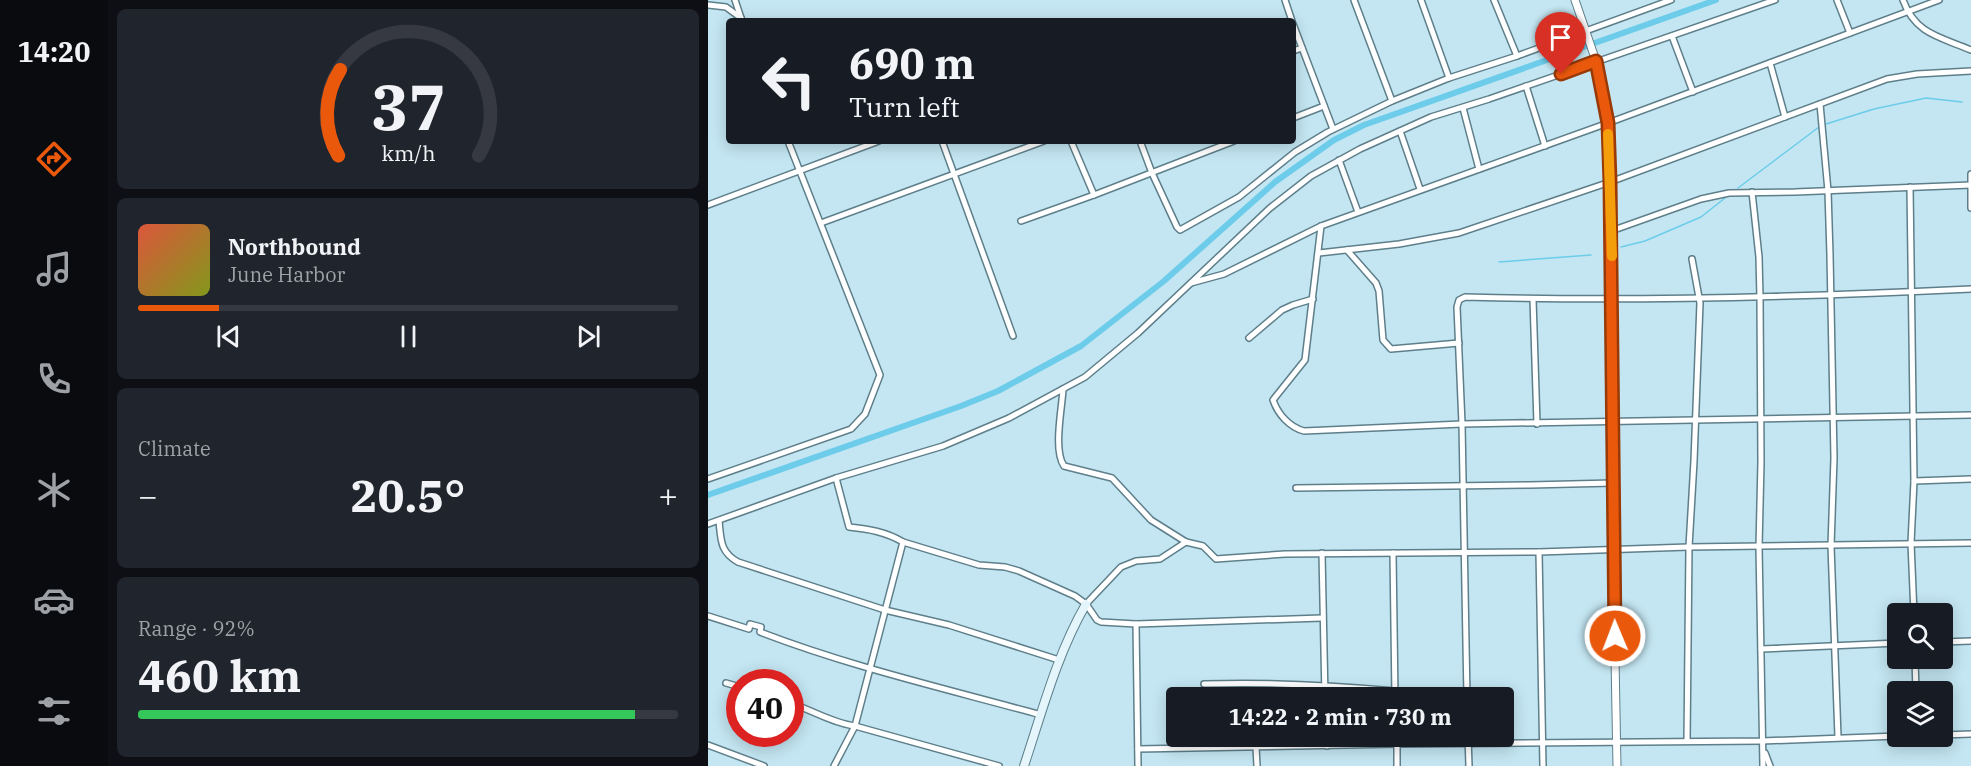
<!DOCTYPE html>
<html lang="en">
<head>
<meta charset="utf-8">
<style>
  body { margin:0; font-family:"IBM Plex Serif",serif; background:#20242c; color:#f1f3f6; height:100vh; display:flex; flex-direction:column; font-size:22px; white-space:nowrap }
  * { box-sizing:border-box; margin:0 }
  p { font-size:20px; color:#9ea1a6 }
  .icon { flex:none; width:33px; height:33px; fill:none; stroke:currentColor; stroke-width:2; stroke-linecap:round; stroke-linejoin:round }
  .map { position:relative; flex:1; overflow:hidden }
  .sheet { display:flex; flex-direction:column; gap:9px; padding:9px; background:#0d0f14; width:600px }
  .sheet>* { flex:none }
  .guide { position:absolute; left:18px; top:18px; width:570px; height:126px; border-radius:6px; box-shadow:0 3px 15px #0003; background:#171b24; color:#f1f3f6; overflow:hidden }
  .tools { position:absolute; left:1179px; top:603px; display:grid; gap:12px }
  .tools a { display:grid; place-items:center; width:66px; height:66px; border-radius:6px; background:#171b24; box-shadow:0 3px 15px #0003; font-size:30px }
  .speed { position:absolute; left:18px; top:669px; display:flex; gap:12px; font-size:30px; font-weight:700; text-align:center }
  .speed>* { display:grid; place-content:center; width:78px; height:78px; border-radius:50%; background:#171b24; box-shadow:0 3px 15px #0003; line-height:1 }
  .speed .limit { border:9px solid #d22; background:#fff; color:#111 }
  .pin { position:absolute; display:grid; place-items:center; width:51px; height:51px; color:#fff; margin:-62px -26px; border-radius:50% 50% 50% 0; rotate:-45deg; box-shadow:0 0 6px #0007 }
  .pin .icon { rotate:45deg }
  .me { position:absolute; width:66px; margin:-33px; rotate:359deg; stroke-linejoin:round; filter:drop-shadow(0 0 4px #0008) }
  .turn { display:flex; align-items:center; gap:21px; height:126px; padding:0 24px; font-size:27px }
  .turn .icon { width:78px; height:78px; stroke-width:2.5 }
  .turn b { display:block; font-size:42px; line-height:51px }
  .big { font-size:45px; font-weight:800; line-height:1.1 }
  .sheet .card { flex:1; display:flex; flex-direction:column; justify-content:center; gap:9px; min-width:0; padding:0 21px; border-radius:9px; background:#20242c }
  .sheet .dial { align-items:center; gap:0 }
  .dial svg { height:156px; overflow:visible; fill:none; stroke:#363941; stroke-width:7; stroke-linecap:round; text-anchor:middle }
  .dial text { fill:#f1f3f6; stroke:none }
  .song { display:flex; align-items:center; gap:18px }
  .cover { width:72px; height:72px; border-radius:9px; background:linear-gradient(135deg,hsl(10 70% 55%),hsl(70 70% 35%)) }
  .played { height:6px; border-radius:3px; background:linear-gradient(90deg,#ea580c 15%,#363941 15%) }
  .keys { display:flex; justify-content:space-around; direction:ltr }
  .heat { display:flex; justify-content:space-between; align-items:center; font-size:33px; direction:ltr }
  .charge { height:9px; border-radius:4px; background:linear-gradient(90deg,#34c759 92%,#363941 0) }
  .trip { position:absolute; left:458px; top:687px; width:348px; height:60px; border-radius:6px; background:#171b24; box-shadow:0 3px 15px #0003; font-weight:800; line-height:60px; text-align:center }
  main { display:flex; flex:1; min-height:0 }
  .tab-bar { display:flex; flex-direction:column; width:108px; justify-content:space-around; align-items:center; background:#090b0e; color:#9ea1a6 }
  .tab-bar .icon { width:42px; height:42px }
  .tab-bar .selected { color:#ea580c }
  .tab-bar b { font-size:27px; color:#f1f3f6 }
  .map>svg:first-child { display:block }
</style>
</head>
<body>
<main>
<nav class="tab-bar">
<b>14:20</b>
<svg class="icon selected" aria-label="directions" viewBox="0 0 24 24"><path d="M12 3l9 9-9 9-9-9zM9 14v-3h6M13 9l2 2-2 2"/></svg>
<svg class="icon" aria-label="music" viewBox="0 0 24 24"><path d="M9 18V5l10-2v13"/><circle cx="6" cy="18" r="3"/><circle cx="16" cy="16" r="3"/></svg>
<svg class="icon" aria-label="phone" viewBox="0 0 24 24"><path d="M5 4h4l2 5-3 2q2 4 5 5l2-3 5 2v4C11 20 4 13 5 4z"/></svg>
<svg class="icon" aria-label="climate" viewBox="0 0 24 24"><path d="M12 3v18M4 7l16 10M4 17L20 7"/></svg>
<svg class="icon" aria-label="car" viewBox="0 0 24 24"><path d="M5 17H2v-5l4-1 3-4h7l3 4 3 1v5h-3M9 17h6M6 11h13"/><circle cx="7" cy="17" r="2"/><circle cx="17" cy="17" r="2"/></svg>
<svg class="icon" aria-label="filters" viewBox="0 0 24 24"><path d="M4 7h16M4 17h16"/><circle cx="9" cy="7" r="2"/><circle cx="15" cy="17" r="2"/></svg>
</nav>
<section class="sheet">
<div class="card dial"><svg viewBox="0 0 100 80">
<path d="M14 69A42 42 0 1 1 86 69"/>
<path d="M14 69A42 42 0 0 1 15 25" stroke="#ea580c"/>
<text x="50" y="56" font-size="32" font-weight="700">37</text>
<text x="50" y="72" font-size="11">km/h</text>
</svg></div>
<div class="card">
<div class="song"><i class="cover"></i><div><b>Northbound</b><p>June Harbor</p></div></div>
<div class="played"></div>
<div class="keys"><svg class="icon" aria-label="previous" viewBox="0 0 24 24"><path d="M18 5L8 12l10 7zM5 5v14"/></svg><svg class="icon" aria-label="pause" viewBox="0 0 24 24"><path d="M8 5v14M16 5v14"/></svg><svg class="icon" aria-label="next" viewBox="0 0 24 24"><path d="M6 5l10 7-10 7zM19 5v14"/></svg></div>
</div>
<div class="card"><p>Climate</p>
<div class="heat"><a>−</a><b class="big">20.5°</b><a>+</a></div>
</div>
<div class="card"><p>Range · 92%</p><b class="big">460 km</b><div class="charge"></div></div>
</section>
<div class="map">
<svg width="1263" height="766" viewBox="0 0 1263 766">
  <rect width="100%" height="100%" fill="#c3e6f2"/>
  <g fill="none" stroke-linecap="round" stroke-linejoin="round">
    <g stroke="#6cccea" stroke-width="1.5">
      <path d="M1118,124L1166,109L1218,98L1254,102"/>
      <path d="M1030,188L1111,127"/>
      <path d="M913,247L937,241L993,217L1017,198"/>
      <path d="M791,262L883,255"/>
    </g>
    <path stroke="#6cccea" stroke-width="6" d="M0,495L253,406L290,391L373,346L456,281L567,182L626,140L656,125L1008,0"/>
    <g stroke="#5e7f8a" stroke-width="8">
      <g id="minor">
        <path d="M27,0L33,18"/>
        <path d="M577,0L584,21"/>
        <path d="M646,0L684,101"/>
        <path d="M713,0L741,78"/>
        <path d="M786,0L809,56"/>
        <path d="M1129,0L1142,33"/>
        <path d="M1195,0C1207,34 1232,37 1263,50"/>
        <path d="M0,5L18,7L33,18"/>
        <path d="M585,24L625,129"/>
        <path d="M964,36L985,92"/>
        <path d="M585,51L594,48"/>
        <path d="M1062,63L1077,117"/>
        <path d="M818,86L837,146"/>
        <path d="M1112,104L1120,191L1122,255L1126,458L1123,546L1130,737"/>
        <path d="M755,108L771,169"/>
        <path d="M585,118L616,106"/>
        <path d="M692,131L712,189"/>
        <path d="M234,141L305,336"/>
        <path d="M363,141L386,195L526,141"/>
        <path d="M432,141L444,173L469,227L472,230L531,197L587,152L620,132L684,101L741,78L809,56L963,0"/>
        <path d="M631,160L650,212"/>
        <path d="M1263,174V208"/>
        <path d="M1202,187L1206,481L1203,543L1206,614"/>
        <path d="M1044,192L1051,257L1052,298L1053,462L1051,547L1055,766"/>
        <path d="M0,205L171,141"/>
        <path d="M313,221L386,195"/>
        <path d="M113,223L336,141"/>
        <path d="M613,226L597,360L565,400C570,414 581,427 596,431L754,424L1263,415"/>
        <path d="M903,231L993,199L1021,193L1087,192L1263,185"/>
        <path d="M639,250L668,283L671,291L675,340L683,349L751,343"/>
        <path d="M611,253L691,244L751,233L902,182L1179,79L1209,74L1263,71"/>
        <path d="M483,283L516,274L613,226L900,123L1231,0"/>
        <path d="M825,299L829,424"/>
        <path d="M541,338L574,310L585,305L605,299"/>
        <path d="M355,389C354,409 345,450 356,466L404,478L443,520L478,542L495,546L508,559L577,554L831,552L981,547L1263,543"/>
        <path d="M128,478L141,527C161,529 178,532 195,542L271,565L297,567L311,571L367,596L378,604L389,620L393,622L428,624L614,618"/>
        <path d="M0,479L143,429L157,414L172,375L80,141"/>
        <path d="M1206,481L1263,479"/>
        <path d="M588,488L822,485L905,483"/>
        <path d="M11,521C13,540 12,552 30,562L177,610L241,625L351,660"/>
        <path d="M0,524L128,478L235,446L301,418L377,377L430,333L562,208L603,176L652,149L723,117L781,99L1067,0"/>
        <path d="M831,552L835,766"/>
        <path d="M614,553L617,698"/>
        <path d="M685,553L687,698"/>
        <path d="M378,604L413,567L428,561L452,559L478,542"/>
        <path d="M0,616L41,629L42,624L53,627L52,632C143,667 239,689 333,715"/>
        <path d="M428,624L430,766"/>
        <path d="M1234,642L1263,641"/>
        <path d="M1053,649L1190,643"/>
        <path d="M1207,658L1208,692"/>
        <path d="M18,683L32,687"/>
        <path d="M496,684C560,682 623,685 687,691"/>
        <path d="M759,698L754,424L749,307L751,300L757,297C926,302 1095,297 1263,289"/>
        <path d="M82,703C104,710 124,723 147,726L291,766"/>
        <path d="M1234,735L1263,734"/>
        <path d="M619,736V746"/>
        <path d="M689,736V766"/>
        <path d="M760,736L761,766"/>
        <path d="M979,741L981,547L986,461L992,303L984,259"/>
        <path d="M0,745L56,766"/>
        <path d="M548,747L549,766"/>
        <path d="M430,749L689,744L1054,741L1190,736"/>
        <path d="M1057,753L1062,766"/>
        <path d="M126,766L147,726L195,542"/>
      </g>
    </g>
    <g stroke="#5e7f8a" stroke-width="9">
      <path id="tertiary" d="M867,0L888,61L900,123L904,298L905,550L909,766"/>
    </g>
    <g stroke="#5e7f8a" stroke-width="10">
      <path id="secondary" d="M316,766C334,712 349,654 378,604"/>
    </g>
    <use href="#minor" stroke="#fff" stroke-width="5"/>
    <use href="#tertiary" stroke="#fff" stroke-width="7"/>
    <use href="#secondary" stroke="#e4f5fb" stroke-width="8"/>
  </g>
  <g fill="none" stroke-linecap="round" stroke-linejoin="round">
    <g stroke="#983908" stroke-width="15">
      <path id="route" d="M853,74L888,61L900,123L902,182L907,636"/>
    </g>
    <use href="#route" stroke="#ea580c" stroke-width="10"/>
    <path stroke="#f59e0b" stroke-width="10" d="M900,134L904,256"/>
  </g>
</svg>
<div class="tools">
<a><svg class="icon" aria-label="search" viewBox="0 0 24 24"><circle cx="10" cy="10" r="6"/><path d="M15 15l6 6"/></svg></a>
<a><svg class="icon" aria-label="layers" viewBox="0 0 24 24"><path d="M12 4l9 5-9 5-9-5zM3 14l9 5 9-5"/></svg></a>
</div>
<div class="speed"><div class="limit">40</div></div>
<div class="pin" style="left:853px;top:74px;background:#d93025"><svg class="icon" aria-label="arrive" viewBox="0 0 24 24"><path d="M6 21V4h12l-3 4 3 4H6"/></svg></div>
<svg class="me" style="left:907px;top:636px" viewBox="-20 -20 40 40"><circle r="17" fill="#ea580c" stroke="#fff" stroke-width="3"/><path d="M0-11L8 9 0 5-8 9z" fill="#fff"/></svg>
<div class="trip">14:22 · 2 min · 730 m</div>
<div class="guide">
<div class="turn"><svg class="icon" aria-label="left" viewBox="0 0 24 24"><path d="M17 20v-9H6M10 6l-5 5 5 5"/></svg><div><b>690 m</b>Turn left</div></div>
</div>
</div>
</main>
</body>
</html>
